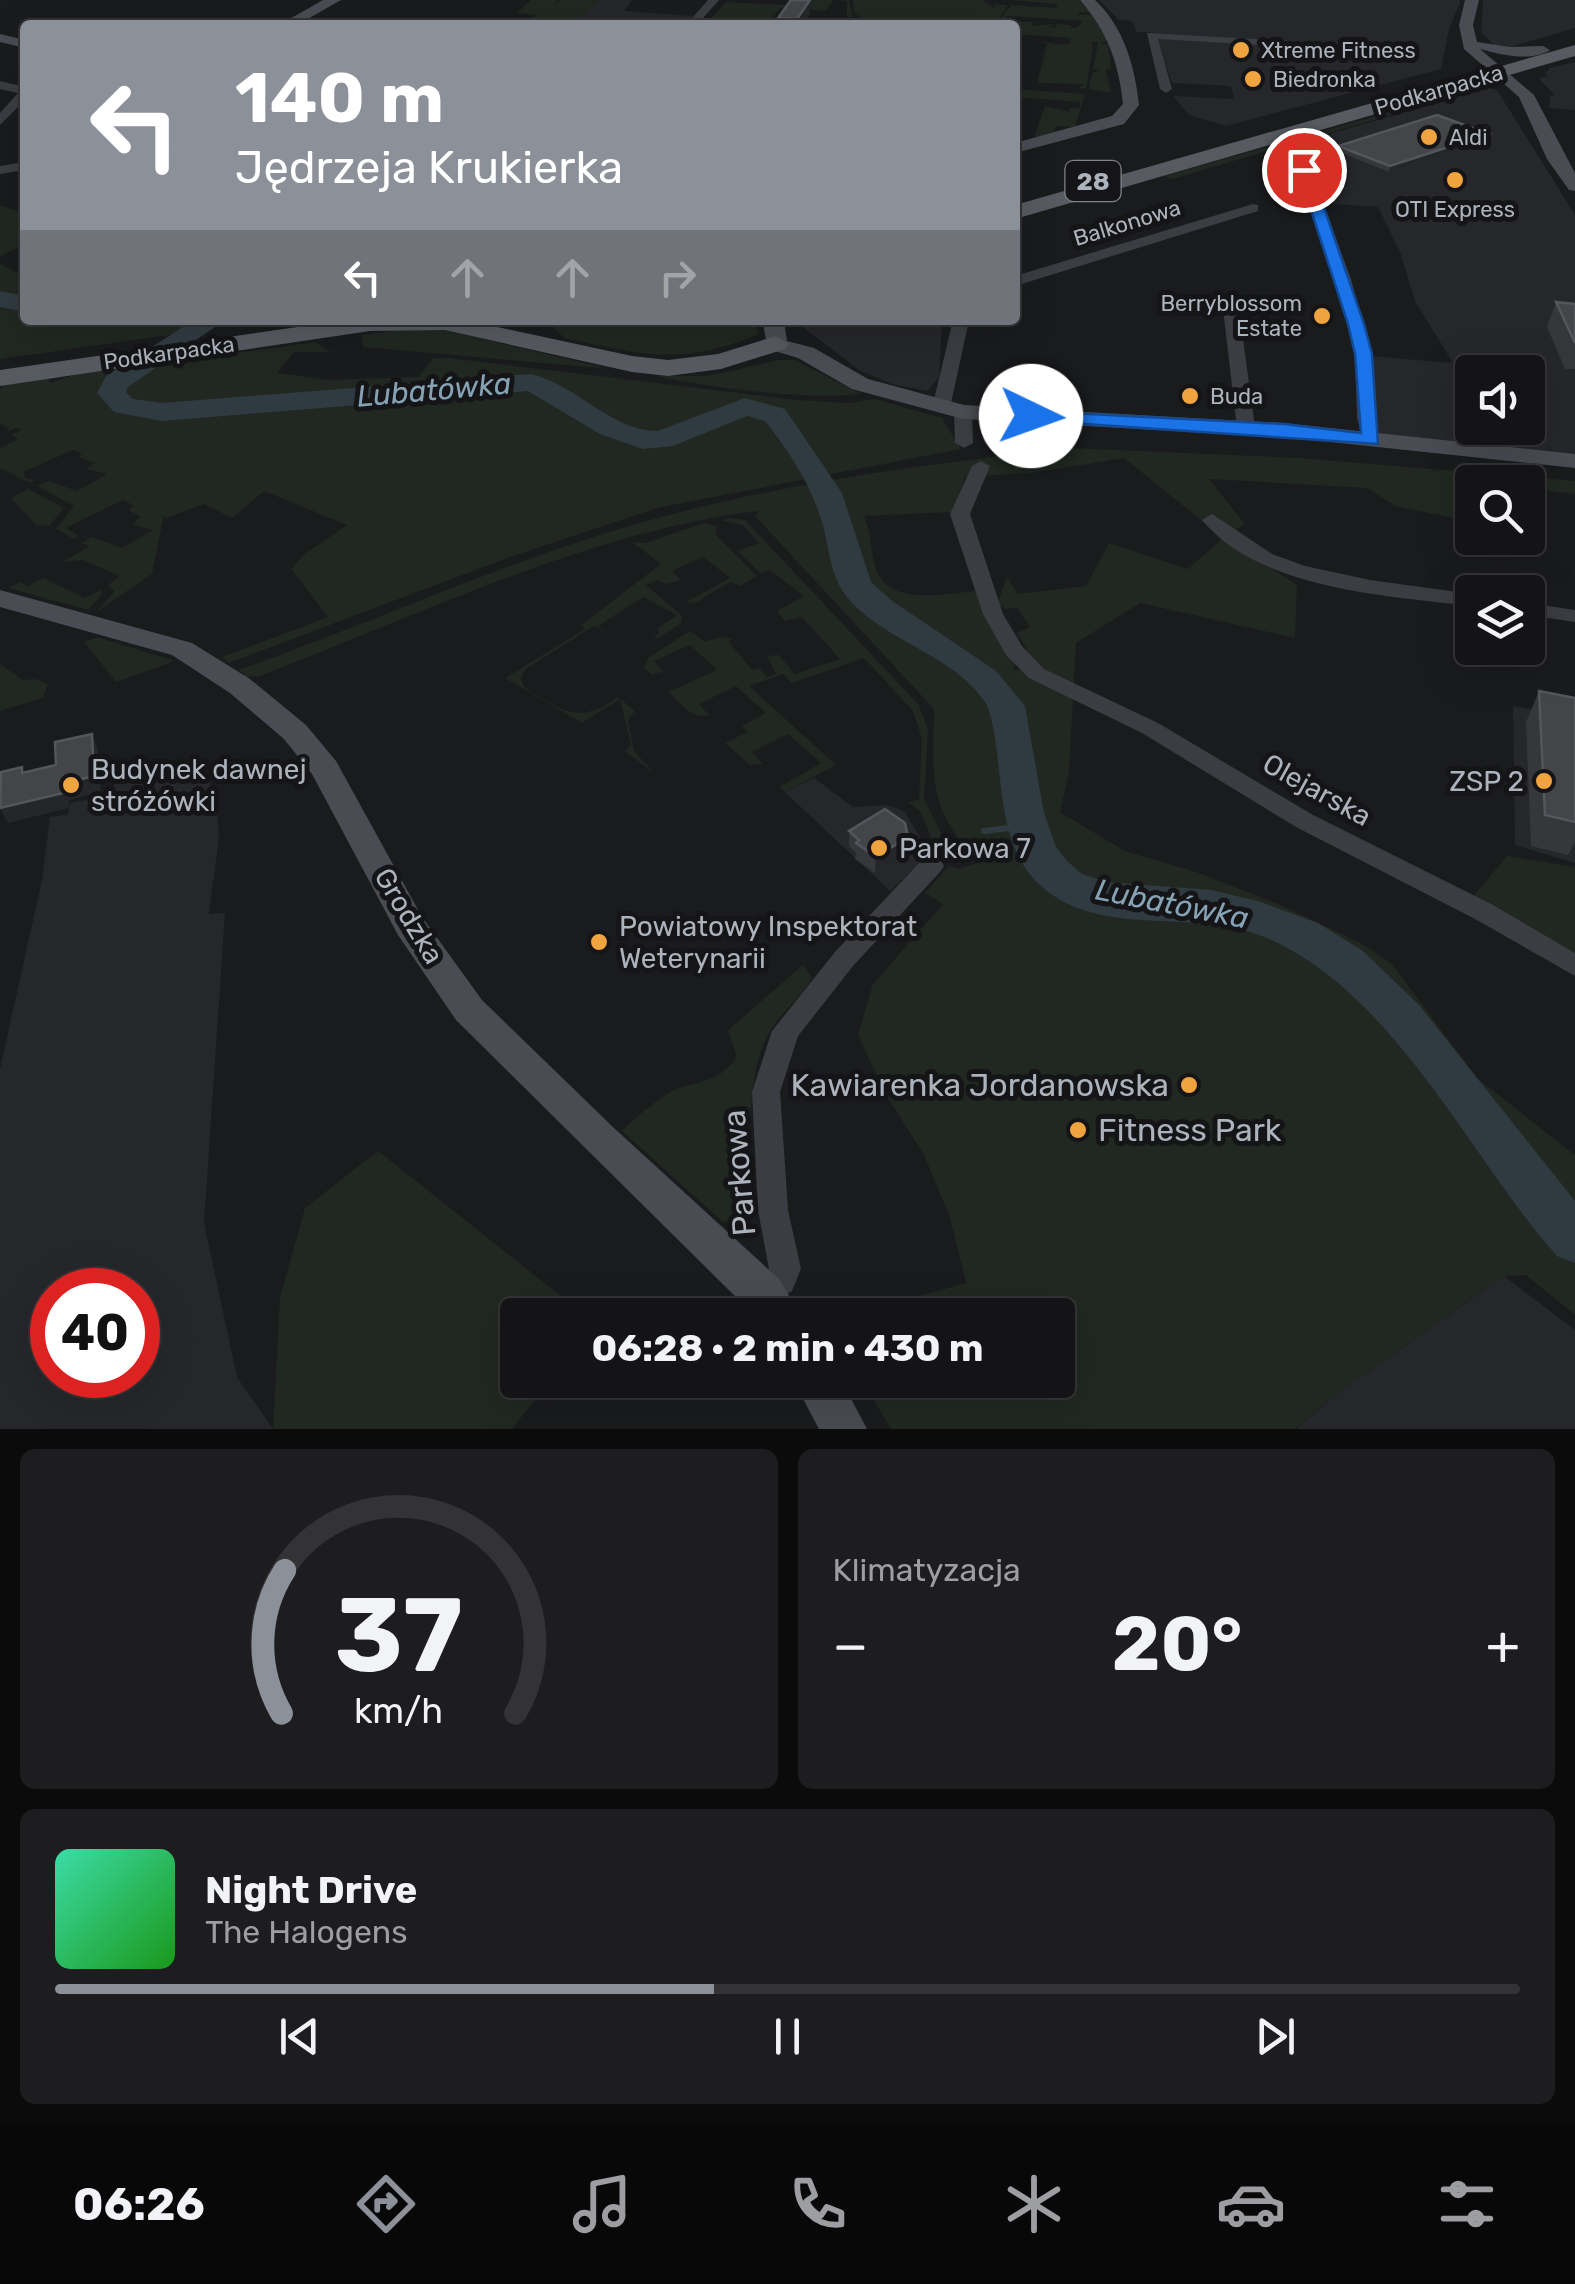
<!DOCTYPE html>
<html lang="pl">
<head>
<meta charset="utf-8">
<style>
  body { margin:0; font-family:Rubik,sans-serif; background:#1d1d1f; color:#f1f3f6; height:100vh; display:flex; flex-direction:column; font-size:38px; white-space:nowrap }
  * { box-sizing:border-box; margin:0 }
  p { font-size:32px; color:#9d9ea1 }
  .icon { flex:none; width:55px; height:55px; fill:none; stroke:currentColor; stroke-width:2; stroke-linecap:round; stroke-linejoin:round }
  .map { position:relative; height:1429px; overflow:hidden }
  .side { display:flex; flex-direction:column; gap:20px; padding:20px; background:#0b0b0c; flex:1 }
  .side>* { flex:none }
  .banner { position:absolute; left:20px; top:20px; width:1000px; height:305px; border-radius:10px; box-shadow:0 10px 40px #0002,0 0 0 2px #333335; background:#8c9099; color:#fff; overflow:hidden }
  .tools { position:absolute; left:1455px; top:355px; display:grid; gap:20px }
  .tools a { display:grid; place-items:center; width:90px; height:90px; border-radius:10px; background:#141416; box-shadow:0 10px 40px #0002,0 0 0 2px #333335; font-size:50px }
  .speed { position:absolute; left:30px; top:1268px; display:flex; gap:20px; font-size:50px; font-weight:700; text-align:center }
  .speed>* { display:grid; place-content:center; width:130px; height:130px; border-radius:50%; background:#141416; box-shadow:0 10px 40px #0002,0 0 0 2px #333335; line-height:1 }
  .speed .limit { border:15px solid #d22; background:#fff; color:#111 }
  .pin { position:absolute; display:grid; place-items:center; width:85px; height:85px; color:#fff; margin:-42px; border:5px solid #fff; border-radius:50%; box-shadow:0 2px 10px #0007 }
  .me { position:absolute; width:110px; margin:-55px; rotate:93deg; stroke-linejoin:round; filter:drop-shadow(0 0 8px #0008) }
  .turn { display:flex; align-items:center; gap:35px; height:210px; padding:0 50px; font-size:45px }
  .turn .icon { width:130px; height:130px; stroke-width:2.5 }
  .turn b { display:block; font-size:70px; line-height:85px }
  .lanes { display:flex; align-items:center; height:95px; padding:0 50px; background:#0003; justify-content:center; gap:50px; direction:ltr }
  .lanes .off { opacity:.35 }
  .big { font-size:75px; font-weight:700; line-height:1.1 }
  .side .widget { flex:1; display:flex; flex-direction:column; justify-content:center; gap:15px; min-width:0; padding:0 35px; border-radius:15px; background:#1d1d1f }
  .side .dial { align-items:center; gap:0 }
  .dial svg { height:260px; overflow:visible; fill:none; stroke:#333335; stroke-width:7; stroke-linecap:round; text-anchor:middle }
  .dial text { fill:#f1f3f6; stroke:none }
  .song { display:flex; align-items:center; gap:30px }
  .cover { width:120px; height:120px; border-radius:15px; background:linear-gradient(135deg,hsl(160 70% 55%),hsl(120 70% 35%)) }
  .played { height:10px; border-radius:5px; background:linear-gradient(90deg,#8c9099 45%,#333335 45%) }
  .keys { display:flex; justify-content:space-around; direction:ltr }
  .heat { display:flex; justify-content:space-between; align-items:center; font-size:55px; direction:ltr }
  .side .tiles { flex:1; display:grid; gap:20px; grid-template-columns:1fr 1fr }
  .widget:last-child { grid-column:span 2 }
  .trip { position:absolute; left:500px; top:1298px; width:575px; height:100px; border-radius:10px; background:#141416; box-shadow:0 10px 40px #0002,0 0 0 2px #333335; font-weight:700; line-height:100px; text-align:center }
  .tab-bar { display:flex; height:160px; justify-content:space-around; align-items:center; background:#080809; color:#9d9ea1 }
  .tab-bar .icon { width:70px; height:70px }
  .tab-bar .current { color:#8c9099 }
  .tab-bar b { font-size:45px; color:#f1f3f6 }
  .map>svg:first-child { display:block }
</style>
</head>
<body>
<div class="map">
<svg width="1575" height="1429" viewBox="0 0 1575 1429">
  <rect width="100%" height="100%" fill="#1a1b1d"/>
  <g fill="#26272a" fill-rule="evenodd">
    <path d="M600,0H632L624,11L693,16L684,25H572Z"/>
    <path d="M1099,0H1460V3L1449,29L1441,69L1226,126L1189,115L1173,96L1234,99L1231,86L1172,83L1157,39L1150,32H1137L1132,21L1119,20Z"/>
    <path d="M1483,0H1575V28L1510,47L1494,45L1481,32Z"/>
    <path d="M1575,62V110L1549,108L1550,96L1555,95L1538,78L1548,76L1545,74L1550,68Z"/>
    <path d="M1488,88L1497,90L1575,215V455L1385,438L1372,426L1369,356L1453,363L1415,301L1400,252L1378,207L1333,204L1288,146ZM1472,372H1528V428H1472Z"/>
    <path d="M799,320H942L939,377L927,391L892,384L859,370L803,327Z"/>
    <path d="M1513,706L1575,716V863L1515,845Z"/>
    <path d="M196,772L195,783L209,782L216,795L219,836L209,914L225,913L204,1223L237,1377L273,1429H0V1069L42,880L50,817L68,814L70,803L113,795L114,784ZM52,1290H138V1375H52Z"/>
    <path d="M814,778L853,807L887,805L904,811L920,837L925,859L890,891L785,792Z"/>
    <path d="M1504,1276L1575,1330V1429H1296L1337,1394Z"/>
  </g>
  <g fill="#202821" fill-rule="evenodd">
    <path d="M531,0H557L554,4L561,0H600L572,25H525L536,15L517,13Z"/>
    <path d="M789,0H849L853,17H847V1L833,0L826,11L780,8L767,25H705L726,2L785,5Z"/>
    <path d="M853,0H982L995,8L994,4L1008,5L996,23L1000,24L1005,11L1012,5L1056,8L1058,4L1009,0H1078L1093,13L1080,12L1077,15H1094L1107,41L1101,43L1108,44L1111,68L1106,70L1111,93L1089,89L1092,73L1101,70L1093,69L1098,42H1091L1093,48L1086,89L1078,88L1084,84L1037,83L1047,44L1042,41L1061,45L1070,43L1071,38L1015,34L1016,26H1022L1018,21L1033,22L1031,26L1053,24L1050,27L1056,28V24L1072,25L1070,28H1076L1084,21L1007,16L1005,20L1014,21L1013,25H991L995,23L990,19L992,22L987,25H869L854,12Z"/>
    <path d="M1482,86L1486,87L1172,179L1164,176Z"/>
    <path d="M1015,89L1085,94L1075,127L1056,126L1053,130L1060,131L1036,138L1035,132H1042L1036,131L1045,106L1070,112V108H1079L1080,102L1015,97Z"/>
    <path d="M0,205L25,214V244L0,256Z"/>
    <path d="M0,264L25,277V320H237L184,333L0,359Z"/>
    <path d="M552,320H753L759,334C683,366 644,355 567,339L556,331Z"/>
    <path d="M408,329H441L610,369L363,347L362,335Z"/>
    <path d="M316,342L330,352H294L277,373L328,380L419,377L433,358H449L797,400L850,403L875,399L942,418L961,449L657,508L510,557L229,663L222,657L328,617L291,569L306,553L347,525L264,491L232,518L204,504L166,518L164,514L152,574L95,613L115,591L108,585L120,576L83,560L62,562L90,546L81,543L92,537L122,548L153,530L132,524L141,517L129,510L133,505L123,500L66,528L79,536L74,539L56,529L74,506L37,486L49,481L77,491L107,474L86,469L95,463L78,457L82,454L73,450L23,472L26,478L35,480L30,483L0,468V448L18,439L12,435L21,430L17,427L6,433L9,428L0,424V389L5,384L48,378L51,383L73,375Z"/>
    <path d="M779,360H795L861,394C802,400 714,388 656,376H707Z"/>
    <path d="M1071,448L1300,458L1575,481V494L1531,489L1536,533L1528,531V482H1472V521L1397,507L1367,488L1209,479L1245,524L1224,538L1297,585L1295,638L1140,603L1076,643L1069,772L1060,812L1125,851L1196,872L1276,903L1359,942L1392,964L1478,1079L1575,1155V1315L1526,1275L1504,1276L1337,1394L1295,1429H891L862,1380H1058V1315H851L966,1283L950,1218L924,1155L886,1095L858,1035L873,984L943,904L925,893L949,866L958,869L978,863C927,805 933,782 934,709L755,516L759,511C594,530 416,616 260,676L247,677L239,670C365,625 488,569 616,530C763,485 918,465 1071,448ZM1124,458L1223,538L1188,569L1109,543L1086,586L1018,594L1007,577L997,604L1006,609L1017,607L1030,627L1017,633L1038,669L1014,670V656L976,591C942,594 883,608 874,562C870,544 871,532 864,516L953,512L965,477L1032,473Z"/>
    <path d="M28,489L64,508L49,526L36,525L11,498Z"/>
    <path d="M731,518L745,520L918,704L928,729L924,799L946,843L940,858L920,811L908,802L919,800L922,739L913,711L864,658L792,683L783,674L749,686L836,765L785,792L779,787L821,763L788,734L752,752L763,764L750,765L725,743L747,732L742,726L766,713L736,686L699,704L709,715C691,720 681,703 668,692L717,670L690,645L654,661L663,672L652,674L644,669L649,657L690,631L705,642L719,637L732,638L729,642L752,670L759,668L767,677L776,674L767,656L779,655L795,674L840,659L802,617L785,621L777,611L804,596L770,570L761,574L737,551L759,543L742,525L720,520Z"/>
    <path d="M704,523L717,526L715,534L757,576L740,586L730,582L695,603L686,602L730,578L703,557L672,571L681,580L666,584L657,580L646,585L682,616L681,623L657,639L654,637L659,633L658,628L677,615L643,597L598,626L608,634L594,626L526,669L521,677C523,690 532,693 543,699C572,718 590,717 618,697L635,711L628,720L634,751L655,774L625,751L631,746L620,699L582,723L505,678L585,629L581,625L661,564L632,542L645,543Z"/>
    <path d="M43,578L85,598L100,590L102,594L88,610L8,588L19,582L28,586Z"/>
    <path d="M97,637L175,661L116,682L84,642Z"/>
    <path d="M0,664L23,680L35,679L48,684L43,698L0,711Z"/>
    <path d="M1507,856L1575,867V966L1469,901Z"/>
    <path d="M803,965L812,978C799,1000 780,1014 769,1033C752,1061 751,1108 749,1140C748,1173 762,1194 738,1221L723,1222L622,1131C631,1120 668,1091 681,1087C706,1081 720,1079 737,1058L728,1030Z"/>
    <path d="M378,1151L585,1315H518V1380H551L512,1429H273L280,1297L305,1208Z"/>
  </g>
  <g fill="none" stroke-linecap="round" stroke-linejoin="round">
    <path stroke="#303b41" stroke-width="6" d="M984,831L1027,826"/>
    <g fill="#303b41" fill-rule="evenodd">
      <path d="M0,291L25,296V312L0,307Z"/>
      <path d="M194,320H225L128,387L126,392L133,399L162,403L531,374C577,385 611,431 658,431L745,398L785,409L842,493L871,582L891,600L996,671L1025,706L1044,813L1056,847L1067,861L1082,874L1106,882L1211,890L1258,901L1318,923L1363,951L1419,1005L1575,1201V1263L1557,1256L1539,1235C1459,1135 1382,982 1259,935C1192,909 1098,938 1041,886C1000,849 1003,789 995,738C993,727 991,712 985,702C953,654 883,641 847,597C828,573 830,546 821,519C810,483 788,450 765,421L747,416L673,446L643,449L600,434L528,391L162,421L114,412L97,393L106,376Z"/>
    </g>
    <g fill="#3b3d42" fill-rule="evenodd">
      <path d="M708,0H719L697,25H686Z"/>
      <path d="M1147,33L1324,43L1330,46L1324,49L1158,39L1172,89L1166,93L1160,89Z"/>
      <path d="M0,81L25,87V100L0,125V113L18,93L0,89Z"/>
      <path d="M1279,144H1289L1311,170L1351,279L1371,354L1375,418L1380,440L1377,444H1365L1357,418L1355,354L1335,279L1298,171L1278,147Z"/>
      <path d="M25,162V170L0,174V166Z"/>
      <path d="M1253,204L1258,205V211L1015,286V276Z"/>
      <path d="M1231,304L1239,309L1255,428L1246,433L1237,428L1223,309Z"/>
      <path d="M953,320H969L950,408L941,413L932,408Z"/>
      <path d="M963,407L972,412L973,443L964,448L955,443L954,412Z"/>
      <path d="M981,461L990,466L970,514L1003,614L1022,646L1044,669L1158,723L1313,815L1493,905L1575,953V976L1475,919L1296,827L1142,733L1029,678L1006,655L983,614L950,514L972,466Z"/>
      <path d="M1212,514L1272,554L1305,566L1370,580L1472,594V606C1389,596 1260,590 1202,520Z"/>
      <path d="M1528,603L1575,610V622L1528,615Z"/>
      <path d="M931,857L940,860L944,866L940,872L853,966L798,1036L780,1092L788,1210L801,1269L792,1291L765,1309L754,1305L749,1294L754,1283L769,1269L758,1210L752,1092L772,1031L835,952L922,860Z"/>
    </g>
    <g fill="#494c52" fill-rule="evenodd">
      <path d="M323,0H341L297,25H279Z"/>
      <path d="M1080,0H1095C1124,27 1135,67 1139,105L1124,124L1015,153V143L1112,116L1123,104C1119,63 1107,31 1080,0Z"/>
      <path d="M1465,0H1479L1473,25L1477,42L1510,47L1543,46L1550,50C1531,62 1502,55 1480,49L1534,95L1575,173V191L1569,190L1547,159L1519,97L1464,49L1459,25Z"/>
      <path d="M0,34L25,40V48L0,42Z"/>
      <path d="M762,320H784L787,341L814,348L868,379L964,405L1283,423L1575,454V468L1283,437L963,419L852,389L798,358L768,349Z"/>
      <path d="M0,590L192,643L250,679L306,725L336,761L422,917L482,1000L614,1128L780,1280L800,1315H754L456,1020L398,935L312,774L284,739L230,693L172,655L0,607Z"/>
      <path d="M793,1380H841L867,1429H819Z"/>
    </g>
    <g fill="#575a61" fill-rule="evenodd">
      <path d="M1575,45V56L1015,219V205Z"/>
      <path d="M346,320H465L632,356L668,360L718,354L776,336L789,344L785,349L721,369L668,376L632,372L445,330L370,331L0,386V370Z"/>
    </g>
  </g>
  <g fill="#36373b">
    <path d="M810,14L803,25H778V18Z"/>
    <path d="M1488,140L1389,172L1337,151L1338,146Z"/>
    <path d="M1556,302L1575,304V369H1565L1547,327Z"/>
    <path d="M1539,691L1575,698V842L1568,855L1531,846L1526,722Z"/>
    <path d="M849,831L908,837L907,853L875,873L855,859L856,853L849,846Z"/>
  </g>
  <g fill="#252629">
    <path d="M810,0V14L803,25H797V19Z"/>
    <path d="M1489,134L1488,140L1389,172L1390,166Z"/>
    <path d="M92,734L98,749L101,792L69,800V808L8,823L0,808L62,784Z"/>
    <path d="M908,837L907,853L875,873L876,857Z"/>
  </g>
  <g fill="#434549" stroke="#53565b" stroke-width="2.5">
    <path d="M791,0H810L797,19L778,18Z"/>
    <path d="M1437,115L1489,134L1390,166L1338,146Z"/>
    <path d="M1556,302L1575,304V343Z"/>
    <path d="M1539,691L1575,698V822L1545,815Z"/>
    <path d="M92,734L94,776L62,784L63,793L0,808L1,772L22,767V773L56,765L55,742Z"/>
    <path d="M885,809L905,823L908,837L876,857L856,843L859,840L849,831Z"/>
  </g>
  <path fill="#1a73e8" stroke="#114b97" stroke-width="2.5" d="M1304,166L1311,170L1364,324L1372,354L1378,444L1025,420V413L1031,411L1284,424L1361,433L1355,354L1348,324L1298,170Z"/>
  <g fill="#efa440" stroke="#151518" stroke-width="4">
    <circle cx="1241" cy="50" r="10"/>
    <circle cx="1253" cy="79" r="10"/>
    <circle cx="1429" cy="137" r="10"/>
    <circle cx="1455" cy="180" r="10"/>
    <circle cx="1322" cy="316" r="10"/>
    <circle cx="1190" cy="396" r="10"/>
    <circle cx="1544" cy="781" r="10"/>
    <circle cx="71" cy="785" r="10"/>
    <circle cx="879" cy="848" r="10"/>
    <circle cx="599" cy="942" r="10"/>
    <circle cx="1189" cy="1085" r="10"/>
    <circle cx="1078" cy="1130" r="10"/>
  </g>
  <g text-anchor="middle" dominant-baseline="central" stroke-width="10" stroke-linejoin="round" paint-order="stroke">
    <g font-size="22" fill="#adb3bc" stroke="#151518" text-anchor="start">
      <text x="1261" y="50">Xtreme Fitness</text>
      <text x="1273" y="79">Biedronka</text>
      <text x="1449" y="137">Aldi</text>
      <text x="1455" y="209" text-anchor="middle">OTI Express</text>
      <text x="1302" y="303" text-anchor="end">Berryblossom<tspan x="1302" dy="25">Estate</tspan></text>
      <text x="1210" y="396">Buda</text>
    </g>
    <g font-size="22" fill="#adb3bc" stroke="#151518">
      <text transform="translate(1439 90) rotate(-16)">Podkarpacka</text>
      <text transform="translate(1127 223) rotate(-17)">Balkonowa</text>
      <text transform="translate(169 353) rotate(-8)">Podkarpacka</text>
    </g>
    <rect fill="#151518" stroke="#7f848b" stroke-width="2.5" x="1065.5" y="161" width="55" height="40" rx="8"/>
    <g font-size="25" font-weight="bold" fill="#adb3bc">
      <text x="1093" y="181">28</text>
    </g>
    <g font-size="28" fill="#adb3bc" stroke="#151518" text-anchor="start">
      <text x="91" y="769">Budynek dawnej<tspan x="91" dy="32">stróżówki</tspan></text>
      <text x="1524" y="781" text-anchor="end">ZSP 2</text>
      <text x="899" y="848">Parkowa 7</text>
      <text x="619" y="926">Powiatowy Inspektorat<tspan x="619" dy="32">Weterynarii</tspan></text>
    </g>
    <g font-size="28" fill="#adb3bc" stroke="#151518">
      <text transform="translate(1317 790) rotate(29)">Olejarska</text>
      <text transform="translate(409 916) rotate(59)">Grodzka</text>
    </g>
    <g font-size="30" font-style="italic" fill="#86a3b5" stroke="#151518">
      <text transform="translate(434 390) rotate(-5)">Lubatówka</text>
      <text transform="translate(1172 904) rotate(11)">Lubatówka</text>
    </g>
    <g font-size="32" fill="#adb3bc" stroke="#151518" text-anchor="end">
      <text x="1169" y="1085">Kawiarenka Jordanowska</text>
      <text x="1098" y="1130" text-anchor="start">Fitness Park</text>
    </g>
    <g font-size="32" fill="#adb3bc" stroke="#151518">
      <text transform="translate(739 1173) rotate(-95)">Parkowa</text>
    </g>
  </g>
</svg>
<div class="tools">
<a><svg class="icon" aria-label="sound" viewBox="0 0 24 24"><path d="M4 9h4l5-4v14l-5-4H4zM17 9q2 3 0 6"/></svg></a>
<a><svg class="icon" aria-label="search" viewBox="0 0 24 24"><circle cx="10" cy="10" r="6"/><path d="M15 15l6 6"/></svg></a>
<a><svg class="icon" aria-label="layers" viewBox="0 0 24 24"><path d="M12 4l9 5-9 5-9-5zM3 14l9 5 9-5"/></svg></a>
</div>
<div class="speed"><div class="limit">40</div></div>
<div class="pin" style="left:1304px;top:170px;background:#d93025"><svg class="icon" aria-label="arrive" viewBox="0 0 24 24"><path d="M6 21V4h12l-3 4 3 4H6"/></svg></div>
<svg class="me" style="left:1031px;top:416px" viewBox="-20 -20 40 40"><circle r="19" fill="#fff"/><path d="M0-13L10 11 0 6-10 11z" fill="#1a73e8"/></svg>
<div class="trip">06:28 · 2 min · 430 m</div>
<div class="banner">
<div class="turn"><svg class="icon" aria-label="left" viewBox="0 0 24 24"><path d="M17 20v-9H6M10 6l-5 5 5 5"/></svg><div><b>140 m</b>Jędrzeja Krukierka</div></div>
<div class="lanes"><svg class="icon" aria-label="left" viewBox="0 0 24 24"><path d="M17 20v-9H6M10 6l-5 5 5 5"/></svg><svg class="icon off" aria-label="ahead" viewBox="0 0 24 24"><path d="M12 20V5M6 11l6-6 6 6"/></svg><svg class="icon off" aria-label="ahead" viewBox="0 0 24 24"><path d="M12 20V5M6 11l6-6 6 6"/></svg><svg class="icon off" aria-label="right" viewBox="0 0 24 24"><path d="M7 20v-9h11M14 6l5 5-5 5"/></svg></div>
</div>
</div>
<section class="side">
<div class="tiles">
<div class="widget dial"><svg viewBox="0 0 100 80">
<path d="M14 69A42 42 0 1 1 86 69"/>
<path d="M14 69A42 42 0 0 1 15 25" stroke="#8c9099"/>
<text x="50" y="56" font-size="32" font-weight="700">37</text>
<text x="50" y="72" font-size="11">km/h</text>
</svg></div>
<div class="widget"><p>Klimatyzacja</p>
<div class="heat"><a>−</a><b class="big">20°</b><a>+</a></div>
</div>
<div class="widget">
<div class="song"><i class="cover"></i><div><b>Night Drive</b><p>The Halogens</p></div></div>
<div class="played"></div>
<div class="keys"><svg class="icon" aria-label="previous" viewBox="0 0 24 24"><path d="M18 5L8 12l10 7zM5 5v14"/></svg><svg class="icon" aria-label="pause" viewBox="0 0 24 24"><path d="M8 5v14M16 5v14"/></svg><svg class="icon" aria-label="next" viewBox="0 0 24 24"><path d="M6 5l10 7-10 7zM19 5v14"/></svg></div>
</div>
</div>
</section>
<nav class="tab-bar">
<b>06:26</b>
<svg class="icon current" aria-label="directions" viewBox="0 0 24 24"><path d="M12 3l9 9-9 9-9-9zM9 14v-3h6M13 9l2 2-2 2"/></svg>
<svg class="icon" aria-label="music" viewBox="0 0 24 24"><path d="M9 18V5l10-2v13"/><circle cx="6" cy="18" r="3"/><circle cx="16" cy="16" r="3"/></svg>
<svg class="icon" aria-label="phone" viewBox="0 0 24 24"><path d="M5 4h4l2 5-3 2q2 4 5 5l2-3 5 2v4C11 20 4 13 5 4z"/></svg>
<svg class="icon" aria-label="climate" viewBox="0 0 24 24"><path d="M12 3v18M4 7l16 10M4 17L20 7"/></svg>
<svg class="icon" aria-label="car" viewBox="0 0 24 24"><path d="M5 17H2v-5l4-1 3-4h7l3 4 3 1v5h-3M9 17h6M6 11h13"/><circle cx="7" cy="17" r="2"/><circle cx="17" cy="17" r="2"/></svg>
<svg class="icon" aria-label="filters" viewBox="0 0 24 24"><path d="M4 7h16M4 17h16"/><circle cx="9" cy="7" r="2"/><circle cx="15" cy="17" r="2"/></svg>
</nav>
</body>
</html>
